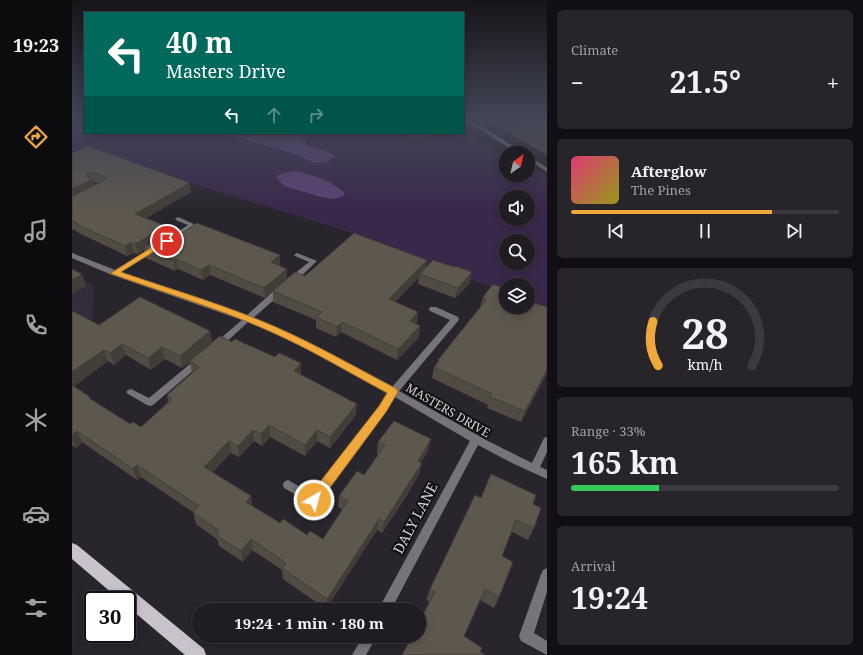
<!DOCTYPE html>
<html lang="en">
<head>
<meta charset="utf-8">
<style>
  body { margin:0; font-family:"Noto Serif",serif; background:#27252a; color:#f1f3f6; height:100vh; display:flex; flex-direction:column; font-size:15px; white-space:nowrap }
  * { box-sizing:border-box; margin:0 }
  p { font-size:13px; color:#a1a1a5 }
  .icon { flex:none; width:22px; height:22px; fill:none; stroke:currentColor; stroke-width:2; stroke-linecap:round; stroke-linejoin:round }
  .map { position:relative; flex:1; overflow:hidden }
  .side { display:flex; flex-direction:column; gap:10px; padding:10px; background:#110f13; width:316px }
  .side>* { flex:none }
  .banner { position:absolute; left:12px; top:12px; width:380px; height:122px; border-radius:0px; box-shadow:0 2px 10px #0003,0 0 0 1px #3c3a40; background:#00695c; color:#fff; overflow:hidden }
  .needle { width:26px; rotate:34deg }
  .tools { position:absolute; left:427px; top:146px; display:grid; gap:8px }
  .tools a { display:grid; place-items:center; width:36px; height:36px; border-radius:50%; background:#1f1c22; box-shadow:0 2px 10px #0003,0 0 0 1px #3c3a40; font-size:20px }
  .speed { position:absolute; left:12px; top:591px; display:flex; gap:8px; font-size:20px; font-weight:700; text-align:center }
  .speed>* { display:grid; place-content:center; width:52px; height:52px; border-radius:50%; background:#1f1c22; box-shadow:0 2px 10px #0003,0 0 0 1px #3c3a40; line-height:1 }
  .speed .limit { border:2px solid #111; border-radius:6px; background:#fff; color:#111 }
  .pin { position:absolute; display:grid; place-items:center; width:34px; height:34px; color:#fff; margin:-17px; border:2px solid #fff; border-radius:50%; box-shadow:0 1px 4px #0007 }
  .me { position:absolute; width:44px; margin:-22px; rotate:37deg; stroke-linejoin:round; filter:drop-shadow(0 0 3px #0008) }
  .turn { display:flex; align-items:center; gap:14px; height:84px; padding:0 16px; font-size:18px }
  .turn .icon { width:52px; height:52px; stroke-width:2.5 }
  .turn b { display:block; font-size:28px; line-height:34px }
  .lanes { display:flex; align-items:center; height:38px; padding:0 16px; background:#0003; justify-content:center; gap:20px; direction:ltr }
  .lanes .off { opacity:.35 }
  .big { font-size:30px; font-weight:700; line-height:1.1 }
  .side .card { flex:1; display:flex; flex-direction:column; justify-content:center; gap:6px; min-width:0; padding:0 14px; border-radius:6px; background:#27252a }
  .side .dial { align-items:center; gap:0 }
  .dial svg { height:104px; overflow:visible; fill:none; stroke:#3c3a40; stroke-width:7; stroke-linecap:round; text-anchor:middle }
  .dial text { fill:#f1f3f6; stroke:none }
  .song { display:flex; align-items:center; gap:12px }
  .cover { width:48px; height:48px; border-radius:6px; background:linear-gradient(135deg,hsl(340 70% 55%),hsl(60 70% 35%)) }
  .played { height:4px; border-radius:2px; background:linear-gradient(90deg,#eea83c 75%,#3c3a40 75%) }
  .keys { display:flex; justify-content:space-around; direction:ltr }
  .heat { display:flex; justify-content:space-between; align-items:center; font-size:22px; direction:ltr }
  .charge { height:6px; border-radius:3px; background:linear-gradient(90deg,#34c759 33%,#3c3a40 0) }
  .trip { position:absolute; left:120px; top:603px; width:234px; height:40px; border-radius:20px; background:#1f1c22; box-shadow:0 2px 10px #0003,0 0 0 1px #3c3a40; font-weight:700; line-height:40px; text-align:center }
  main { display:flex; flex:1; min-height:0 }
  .tabs { display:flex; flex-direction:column; width:72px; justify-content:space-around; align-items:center; background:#0c0b0e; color:#a1a1a5 }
  .tabs .icon { width:28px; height:28px }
  .tabs .active { color:#eea83c }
  .tabs b { font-size:18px; color:#f1f3f6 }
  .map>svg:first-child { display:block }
</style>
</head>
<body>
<main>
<nav class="tabs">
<b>19:23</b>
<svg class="icon active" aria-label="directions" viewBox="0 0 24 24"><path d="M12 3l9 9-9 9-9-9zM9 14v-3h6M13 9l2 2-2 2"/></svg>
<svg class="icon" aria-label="music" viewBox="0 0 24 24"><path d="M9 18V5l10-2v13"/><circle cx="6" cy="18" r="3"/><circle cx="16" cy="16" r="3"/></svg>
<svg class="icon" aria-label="phone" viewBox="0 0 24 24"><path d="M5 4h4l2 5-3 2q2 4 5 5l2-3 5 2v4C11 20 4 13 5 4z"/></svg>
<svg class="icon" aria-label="climate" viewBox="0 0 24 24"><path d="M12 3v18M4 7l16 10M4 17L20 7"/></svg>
<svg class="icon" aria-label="car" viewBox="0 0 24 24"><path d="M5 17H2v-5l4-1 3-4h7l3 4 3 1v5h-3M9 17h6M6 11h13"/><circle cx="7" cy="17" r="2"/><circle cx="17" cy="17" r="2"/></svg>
<svg class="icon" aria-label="filters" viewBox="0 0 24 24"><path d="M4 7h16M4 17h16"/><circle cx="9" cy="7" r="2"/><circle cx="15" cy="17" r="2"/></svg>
</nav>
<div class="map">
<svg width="475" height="655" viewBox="0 0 475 655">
  <rect width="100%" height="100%" fill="#29252d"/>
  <path fill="#332c3a" d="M0,274L22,286L21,325L0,339Z"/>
  <path fill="#3a284a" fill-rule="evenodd" d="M0,119H13V133H324L344,142L374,133H391V131L434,158V175H456V164L475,176V308L456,301V285H434V293L274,231L134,188L19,150L0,158ZM434,197H456V219H434ZM434,241H456V263H434Z"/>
  <g fill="#5f4278">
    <path d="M158,133H215L227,136L237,147L254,151L264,156L255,162L242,163L226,155L159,135Z"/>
    <path d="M221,171C238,173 260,181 273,193L271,196L262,199L249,197L212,186L204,177L208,174Z"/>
  </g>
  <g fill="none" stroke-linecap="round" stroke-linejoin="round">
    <g fill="#767478" fill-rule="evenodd">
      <path d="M391,119L411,127L452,153H445L407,129L391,122Z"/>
      <path d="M456,155L475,168V172L456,159Z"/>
      <path d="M106,217L124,225L103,238H99V236L116,225L104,220L103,219Z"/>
      <path d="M82,247L85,249L84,250L49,272L174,316L205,288H211L212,290L211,292L181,318C229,337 275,362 320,387L378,320L358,311L357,309L358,307H364L386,317L387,319L386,321L327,391L416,441L460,463L472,438L475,437V452L468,467L475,470V479L440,463L406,445L319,610H306L398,441L323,397L314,412L246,503L242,505L238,503L212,488L211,485L212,482L216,480L241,494L308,406L316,393C271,367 225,342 176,322L149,347H143L142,345L143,343L170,320L40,275L0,258V253L43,270Z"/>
      <path d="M225,253L245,261L223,282H220L216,280L217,278L237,262L223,256L222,255Z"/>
      <path d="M127,358L130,359L131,361L130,363L81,405L78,406L75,405L56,394L54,392L56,390L59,389L77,398L124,359Z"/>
      <path d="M475,568V592L462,633L475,641V655L449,641L447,636L469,574L471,570Z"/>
      <path d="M291,636H305L294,655H280Z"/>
    </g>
    <path fill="#c7c2cb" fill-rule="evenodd" d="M0,543L5,545L132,649L134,655H113L55,606V600H48L0,559Z"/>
  </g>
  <g fill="#514b43" fill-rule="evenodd">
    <path d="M13,119V133H36L31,136L6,132L4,124Z"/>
    <path d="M412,119H475V155Z"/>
    <path d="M332,133H363L345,139Z"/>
    <path d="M0,153L119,192L74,218L95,234L110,233L208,255V265L207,266L215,279L193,298L138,275L131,280L106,269L103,271L74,258L72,250L66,254L62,253L55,256L7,233L6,232L0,229ZM22,182H24L27,183L22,185Z"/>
    <path d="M355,260L354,268L398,283L383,298L346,284L347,277L323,302L346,312L345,323L344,324L347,337L325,360L269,332L264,337L244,328V320L201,302V291L233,276Z"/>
    <path d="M411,297L434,307H475V373L449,422L415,408L416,405L360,378L362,367L365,363L366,360L408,308Z"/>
    <path d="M0,311L27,325L138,331L140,342L229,375L284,415L258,448L245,441L233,456L198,437L190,446L182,441L167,457L159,453L140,472L179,496L180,506L208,523L235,535L251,539L271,510L266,507L267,496L292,475L306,455L305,454L306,442L356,451L349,462L347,474L335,495L310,533L305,530L254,609L211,579L210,570L180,550L171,562L147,546L145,539L124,524L121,512L69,477L65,480L10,442L4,448L0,445ZM54,355L79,370L93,359L110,368L118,362L120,373L95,395L96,402L69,427L58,424L19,400L2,386L36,361L42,365Z"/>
    <path d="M409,498L461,504L462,528L456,540L440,532L430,556L427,597L422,608L408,600L392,636L408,652L330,655L358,602L354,600L358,589Z"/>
  </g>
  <g fill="#423d37">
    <path d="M31,133H36L31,136Z"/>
    <path d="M346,133H363L345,139Z"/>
    <path d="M15,173L18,181L21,179L23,188L0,200V189L15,177Z"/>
    <path d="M118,183L119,192L65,223L63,214Z"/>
    <path d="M94,226L96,236L72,248V250L66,254L63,244Z"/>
    <path d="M59,242L62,253L55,256L53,246Z"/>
    <path d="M208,255V265L199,272V262Z"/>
    <path d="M104,259L106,269L103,271L102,260Z"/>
    <path d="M355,260L353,271L348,274L347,277L316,309L317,299Z"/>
    <path d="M137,265L138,275L131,280L129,270Z"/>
    <path d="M215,269V279L193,298L192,288Z"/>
    <path d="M400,272L398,283L383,298L386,288Z"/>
    <path d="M10,274L14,286L0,294V280Z"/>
    <path d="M346,312L345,323L336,332L338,321Z"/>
    <path d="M270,322L269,332L264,337L265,327Z"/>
    <path d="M348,326L347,337L325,360L326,349Z"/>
    <path d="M138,331L140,343L110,368L108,356Z"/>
    <path d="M50,344L54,355L42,365L38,353Z"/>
    <path d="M90,347L93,359L79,370L76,358Z"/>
    <path d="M32,350L36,361L0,388V372Z"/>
    <path d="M229,363V375L222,371Z"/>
    <path d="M475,370V373L449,422L453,411Z"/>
    <path d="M285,404L284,415L258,448V437Z"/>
    <path d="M197,425L198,437L190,446L189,434Z"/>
    <path d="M181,430L182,441L167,457L166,446Z"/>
    <path d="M245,430V441L233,456V445Z"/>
    <path d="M5,431L10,442L4,448L0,439V435Z"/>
    <path d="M359,439L356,451L343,472L346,461Z"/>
    <path d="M157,441L159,453L134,479L132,467Z"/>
    <path d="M350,463L347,474L335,495L310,533L312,522Z"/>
    <path d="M65,465L69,477L65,480L61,469Z"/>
    <path d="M179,496L180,508L174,502Z"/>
    <path d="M307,519L305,530L254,609L255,599Z"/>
    <path d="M179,539L180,550L171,562L169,551Z"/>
  </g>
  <g fill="#5e574e" stroke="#423d37">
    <path d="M12,119H13V125L4,124Z"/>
    <path d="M434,119H475V141Z"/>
    <path d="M16,146L118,183L63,214L94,226L63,244L59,242L53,246L4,224L5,223L0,221V196L33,180L34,178L21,172L15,173V177L21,179L0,189V153Z"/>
    <path d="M125,223L208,255L199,262L215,269L192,288L137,265L129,270L104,259L102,260L72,248L102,229L110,233Z"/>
    <path d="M282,233L355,260L317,299L346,312L338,321L348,326L326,349L270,322L265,327L244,317L250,312L201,291L223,272L233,276Z"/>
    <path d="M361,260L382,267L383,266L400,272L386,288L348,274Z"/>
    <path d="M0,269L10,274L0,280Z"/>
    <path d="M421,284L434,289V307H456V301L475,307V370L453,411L418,397L420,394L362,367L367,361L366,360L414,300L411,297Z"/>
    <path d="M68,297L138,331L108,356L90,347L76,358L50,344L38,353L32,350L0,372V311L27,325Z"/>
    <path d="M148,336L160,342L163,339L203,357L207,353L229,363L222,371L285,404L258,437L245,430L233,445L197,425L189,434L181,430L166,446L157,441L132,467L179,496L174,502L208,523L211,519L235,535L238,531L251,539L276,501L267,496L285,471L292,475L313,445L306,442L322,421L359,439L346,461L350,463L337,483L312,522L307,519L255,599L210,568L214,563L179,539L169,551L144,535L147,531L121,512L127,506L65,465L61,469L5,431L0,435V385L18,397L17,398L58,424L61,422L69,427L100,399L95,395L127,367L118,361Z"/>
    <path d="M419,474L464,495L461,504L469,508L462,528L444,520L430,556L441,562L427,597L413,589L392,636L410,648L408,652L413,655H330L340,636H347V622L363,592L358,589L403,495L409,498Z"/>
  </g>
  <linearGradient id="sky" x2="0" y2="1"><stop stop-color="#171419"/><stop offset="0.56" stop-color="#434657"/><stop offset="1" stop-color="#434657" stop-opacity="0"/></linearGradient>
  <rect width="475" height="211" fill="url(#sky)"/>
  <path fill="#eea83c" stroke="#9b6d27" d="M93,239H98L99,241L49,272C101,290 154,305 204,327C245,345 285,368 325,389L326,392L314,412L246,504L242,506L237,504L235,500L237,496L307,406L315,393C276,372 238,349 197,331C146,308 92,293 40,274L39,273Z"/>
  <g text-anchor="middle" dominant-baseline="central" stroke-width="4" stroke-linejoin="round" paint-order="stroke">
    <g font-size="12" fill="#d4d1d7" stroke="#110f12">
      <text transform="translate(376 410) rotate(30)">MASTERS DRIVE</text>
    </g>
    <g font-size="14" fill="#d4d1d7" stroke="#110f12">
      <text transform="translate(343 518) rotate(-62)">DALY LANE</text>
    </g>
  </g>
</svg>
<div class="tools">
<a><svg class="needle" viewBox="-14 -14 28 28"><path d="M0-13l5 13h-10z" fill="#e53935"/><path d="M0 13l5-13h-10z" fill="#a1a1a5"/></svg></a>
<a><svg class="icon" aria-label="sound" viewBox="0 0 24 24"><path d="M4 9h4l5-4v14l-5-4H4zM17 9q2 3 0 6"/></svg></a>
<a><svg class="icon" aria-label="search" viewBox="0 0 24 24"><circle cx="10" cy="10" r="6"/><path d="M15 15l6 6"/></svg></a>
<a><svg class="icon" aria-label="layers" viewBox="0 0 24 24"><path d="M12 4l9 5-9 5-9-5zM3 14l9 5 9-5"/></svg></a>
</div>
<div class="speed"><div class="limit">30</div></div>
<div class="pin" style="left:95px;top:241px;background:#d93025"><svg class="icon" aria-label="arrive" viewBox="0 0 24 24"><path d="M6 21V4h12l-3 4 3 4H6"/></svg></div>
<svg class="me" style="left:242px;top:500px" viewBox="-20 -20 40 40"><circle r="17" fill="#eea83c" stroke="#fff" stroke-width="3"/><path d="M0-11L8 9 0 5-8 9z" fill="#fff"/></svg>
<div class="trip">19:24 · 1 min · 180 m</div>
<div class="banner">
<div class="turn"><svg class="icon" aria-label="left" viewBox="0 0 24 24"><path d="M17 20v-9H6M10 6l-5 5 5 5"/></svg><div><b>40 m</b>Masters Drive</div></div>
<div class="lanes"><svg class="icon" aria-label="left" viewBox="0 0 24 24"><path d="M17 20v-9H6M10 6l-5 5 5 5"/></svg><svg class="icon off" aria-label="ahead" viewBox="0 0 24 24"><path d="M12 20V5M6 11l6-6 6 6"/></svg><svg class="icon off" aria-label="right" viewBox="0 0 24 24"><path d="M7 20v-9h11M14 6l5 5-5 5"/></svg></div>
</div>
</div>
<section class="side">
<div class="card"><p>Climate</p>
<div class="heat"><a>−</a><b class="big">21.5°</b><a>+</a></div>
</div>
<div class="card">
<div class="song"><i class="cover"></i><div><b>Afterglow</b><p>The Pines</p></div></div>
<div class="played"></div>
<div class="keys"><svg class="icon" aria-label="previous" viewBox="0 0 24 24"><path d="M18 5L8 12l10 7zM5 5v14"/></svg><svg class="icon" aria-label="pause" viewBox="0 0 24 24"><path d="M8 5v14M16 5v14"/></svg><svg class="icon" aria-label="next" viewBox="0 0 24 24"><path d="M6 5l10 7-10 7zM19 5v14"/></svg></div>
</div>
<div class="card dial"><svg viewBox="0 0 100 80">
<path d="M14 69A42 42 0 1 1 86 69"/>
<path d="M14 69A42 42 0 0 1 10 35" stroke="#eea83c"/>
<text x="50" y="56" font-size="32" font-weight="700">28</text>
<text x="50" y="72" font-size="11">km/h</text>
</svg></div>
<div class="card"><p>Range · 33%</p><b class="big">165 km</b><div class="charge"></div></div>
<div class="card"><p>Arrival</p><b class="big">19:24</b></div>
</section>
</main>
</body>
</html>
